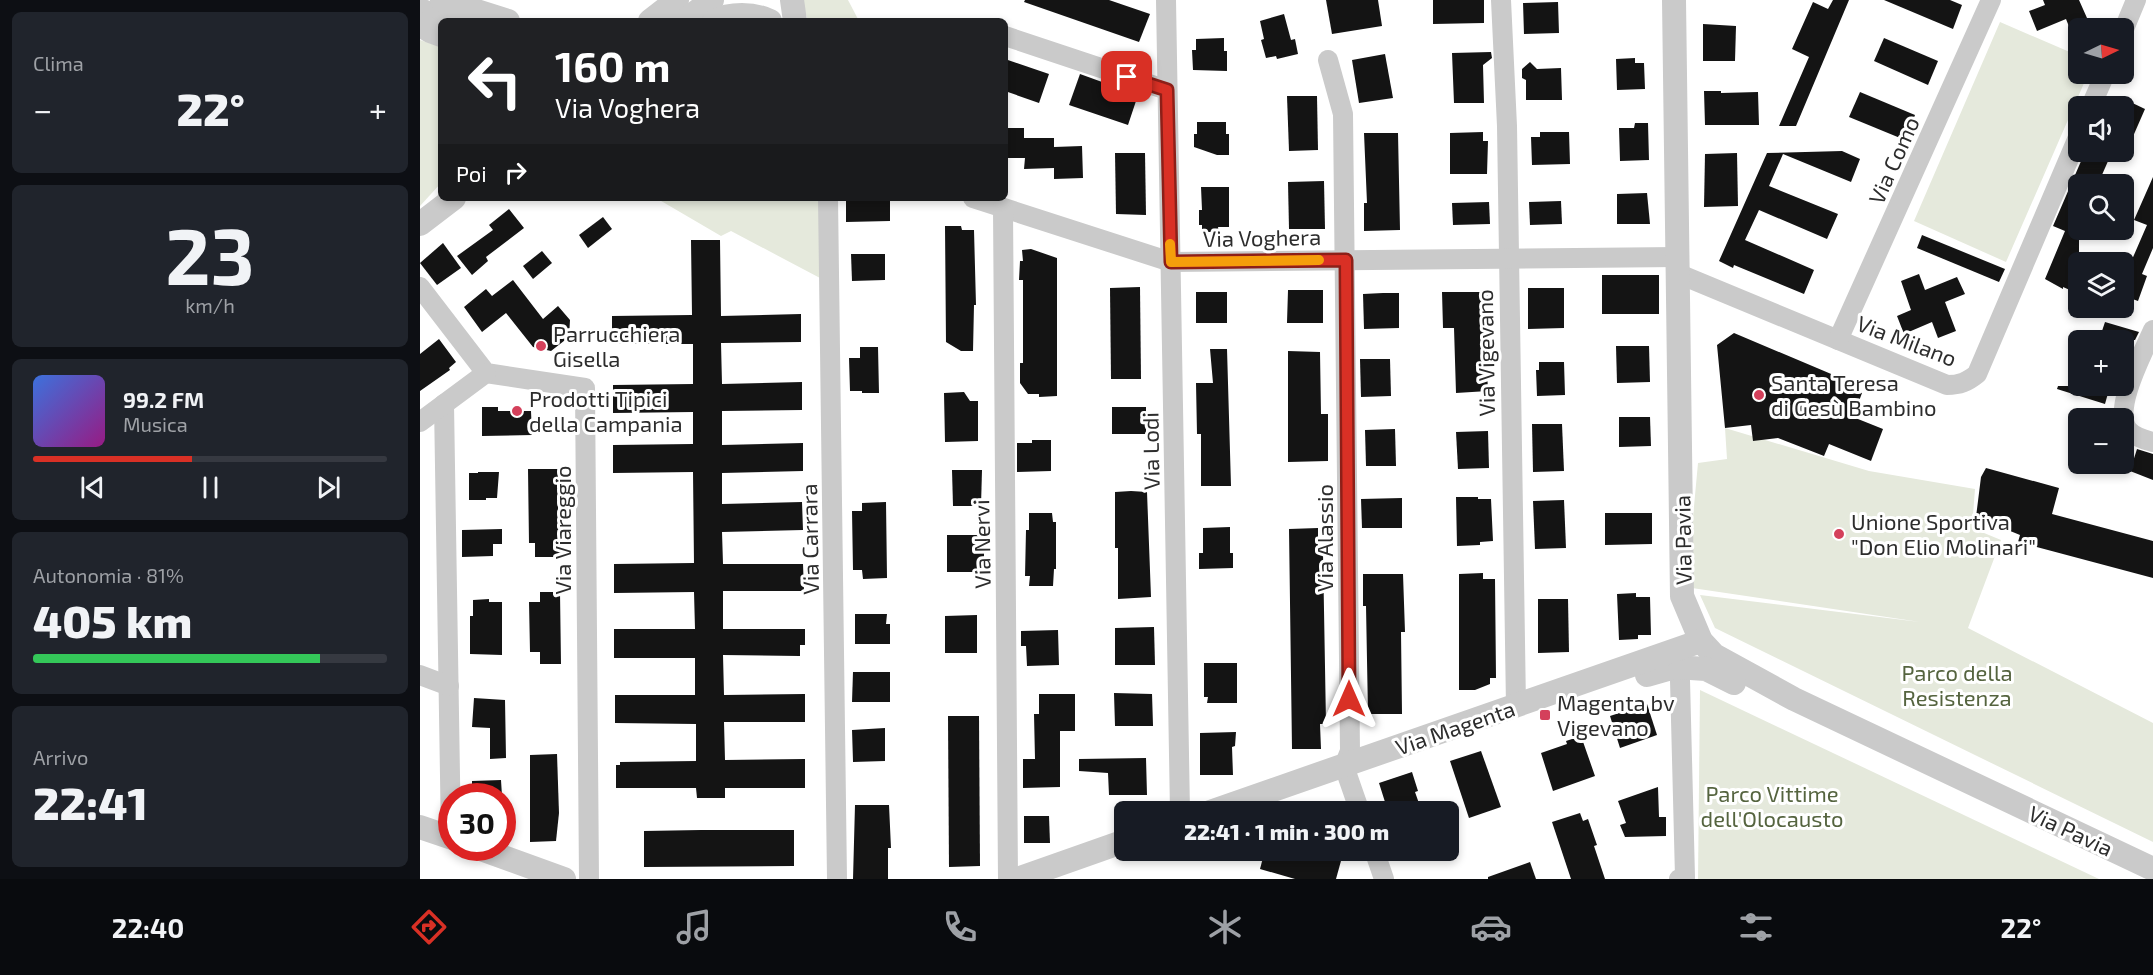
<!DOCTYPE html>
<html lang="it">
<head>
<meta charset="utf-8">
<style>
  body { margin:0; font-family:"Exo 2",sans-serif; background:#20242c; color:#f1f3f6; height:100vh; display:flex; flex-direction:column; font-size:22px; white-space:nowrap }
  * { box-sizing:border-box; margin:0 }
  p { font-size:20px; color:#9ea1a6 }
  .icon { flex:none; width:33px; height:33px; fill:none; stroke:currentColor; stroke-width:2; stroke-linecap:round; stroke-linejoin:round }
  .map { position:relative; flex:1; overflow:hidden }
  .details { display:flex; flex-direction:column; gap:12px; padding:12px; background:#0d0f14; width:420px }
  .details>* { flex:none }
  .guide { position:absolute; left:18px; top:18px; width:570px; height:183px; border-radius:9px; box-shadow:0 3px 9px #0003; background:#202124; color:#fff; overflow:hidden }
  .needle { width:39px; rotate:85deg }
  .controls { position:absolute; left:1648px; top:18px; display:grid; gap:12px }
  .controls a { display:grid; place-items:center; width:66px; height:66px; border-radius:9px; background:#171b24; box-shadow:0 3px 9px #0003; font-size:30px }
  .speed { position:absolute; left:18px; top:783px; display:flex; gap:12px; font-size:30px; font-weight:700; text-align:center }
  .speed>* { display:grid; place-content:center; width:78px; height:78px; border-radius:50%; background:#171b24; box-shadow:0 3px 9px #0003; line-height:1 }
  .speed .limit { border:9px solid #d22; background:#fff; color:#111 }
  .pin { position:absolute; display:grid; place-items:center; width:51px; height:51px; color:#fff; margin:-26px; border-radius:12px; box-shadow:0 3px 9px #0006 }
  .me { position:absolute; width:66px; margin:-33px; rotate:0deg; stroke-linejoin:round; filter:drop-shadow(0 0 4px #0008) }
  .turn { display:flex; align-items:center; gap:21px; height:126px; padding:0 18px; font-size:27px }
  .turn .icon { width:78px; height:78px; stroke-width:2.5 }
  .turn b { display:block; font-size:42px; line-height:51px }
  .then { display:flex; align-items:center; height:57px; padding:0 18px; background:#0003; gap:12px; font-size:22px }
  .big { font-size:45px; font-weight:800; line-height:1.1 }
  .details .tile { flex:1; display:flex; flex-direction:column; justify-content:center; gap:9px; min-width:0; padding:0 21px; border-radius:9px; background:#20242c }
  .details .dial { align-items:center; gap:0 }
  .dial b { font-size:78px; line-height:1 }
  .song { display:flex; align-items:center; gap:18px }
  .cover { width:72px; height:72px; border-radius:9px; background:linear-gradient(135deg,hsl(220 70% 55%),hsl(310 70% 35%)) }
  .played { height:6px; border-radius:3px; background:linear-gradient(90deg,#d93025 45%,#363941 45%) }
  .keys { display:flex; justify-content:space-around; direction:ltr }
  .heat { display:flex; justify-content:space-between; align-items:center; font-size:33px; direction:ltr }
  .charge { height:9px; border-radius:4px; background:linear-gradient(90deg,#34c759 81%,#363941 0) }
  .trip { position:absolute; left:694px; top:801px; width:345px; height:60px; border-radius:9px; background:#171b24; box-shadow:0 3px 9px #0003; font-weight:800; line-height:60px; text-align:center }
  .tab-bar { display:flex; height:96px; justify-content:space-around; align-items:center; background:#090b0e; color:#9ea1a6 }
  .tab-bar .icon { width:42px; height:42px }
  .tab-bar .active { color:#d93025 }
  .tab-bar b { font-size:27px; color:#f1f3f6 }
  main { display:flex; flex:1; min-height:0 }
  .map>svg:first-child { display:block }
</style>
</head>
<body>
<main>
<section class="details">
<div class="tile"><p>Clima</p>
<div class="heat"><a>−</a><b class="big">22°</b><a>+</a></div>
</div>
<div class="tile dial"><b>23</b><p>km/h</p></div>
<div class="tile">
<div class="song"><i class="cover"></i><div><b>99.2 FM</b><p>Musica</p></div></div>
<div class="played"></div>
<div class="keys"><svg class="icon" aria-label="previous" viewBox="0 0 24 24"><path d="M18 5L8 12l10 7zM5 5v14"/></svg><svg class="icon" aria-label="pause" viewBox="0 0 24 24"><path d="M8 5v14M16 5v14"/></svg><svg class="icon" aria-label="next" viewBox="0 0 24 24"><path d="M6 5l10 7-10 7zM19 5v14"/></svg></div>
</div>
<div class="tile"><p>Autonomia · 81%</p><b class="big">405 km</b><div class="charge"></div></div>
<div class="tile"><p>Arrivo</p><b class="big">22:41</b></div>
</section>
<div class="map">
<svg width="1733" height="879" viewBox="0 0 1733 879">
  <rect width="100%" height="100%" fill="#fff"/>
  <g fill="#e5e9dc">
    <path d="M382,0H428L439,21H388Z"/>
    <path d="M1580,22L1659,56V74H1668L1586,262L1494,221Z"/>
    <path d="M0,40L21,47V183L0,206Z"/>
    <path d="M236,198H399L400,278L311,231L301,236Z"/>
    <path d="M1305,428L1449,471L1555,489L1552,528L1581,540L1548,628L1733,723V842L1295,628L1280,595L1500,622L1272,588V528L1278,463L1307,459Z"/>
    <path d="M1280,690L1679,879H1278Z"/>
  </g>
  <g fill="#141414">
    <path d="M605,0H689L730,14L719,42L604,2Z"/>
    <path d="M906,0H958L962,26L912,34Z"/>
    <path d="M1013,0H1064V23L1013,24Z"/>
    <path d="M1413,0H1429L1376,126H1359L1389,57L1372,49L1393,2L1408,9Z"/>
    <path d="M1464,0H1530L1542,5L1533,29Z"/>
    <path d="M1623,0H1659L1671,27L1659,28V32L1652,34L1646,19L1617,31L1609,11L1625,5Z"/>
    <path d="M1138,2L1139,33L1104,34L1103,3Z"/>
    <path d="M864,14L871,40L875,39L878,54L857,59L856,56L846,58L841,40L844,39L840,21Z"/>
    <path d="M1283,24L1316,26L1315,61H1283Z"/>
    <path d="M804,38V51H807V71L773,70L772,50H776V39Z"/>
    <path d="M1464,38L1518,61L1508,85L1454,61Z"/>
    <path d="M1071,52L1072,58L1063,65L1064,103H1034L1032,53Z"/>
    <path d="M965,54L973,98L939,103L932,60Z"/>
    <path d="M1215,58V63H1224L1225,89L1197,90L1196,59Z"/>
    <path d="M585,59L629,74L619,103L585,91Z"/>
    <path d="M1110,62L1117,69L1141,68L1142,100H1106V80L1102,78V69Z"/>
    <path d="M660,74L718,95L708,125L649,105Z"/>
    <path d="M1284,91H1301V93L1338,92L1339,125H1285Z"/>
    <path d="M1440,92L1495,115L1485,140L1429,117Z"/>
    <path d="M867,96H897L898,150L869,151Z"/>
    <path d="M1704,99L1725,109L1704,157Z"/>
    <path d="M777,122H806V134H809V155H797L774,147V134H777Z"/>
    <path d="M1215,123H1228L1229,160L1200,161L1199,128H1214Z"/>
    <path d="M585,128H604V138H634V147L662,146L663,178L634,179V168L604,169L605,158H585Z"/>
    <path d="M1063,132V141H1068L1067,174H1030V133Z"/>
    <path d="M1120,132H1149L1150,164L1112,165L1111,137H1120Z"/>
    <path d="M944,133H978L980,230L944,231V203H947Z"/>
    <path d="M1422,151L1440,159L1431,182L1363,154L1349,186L1418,214L1407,239L1339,210L1325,240L1394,270L1384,294L1314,265L1313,268L1299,261L1347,153Z"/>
    <path d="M1665,152H1692L1678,184H1659V294L1643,287V289L1625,279L1645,231L1633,226Z"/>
    <path d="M695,153H725L726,215L696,214Z"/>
    <path d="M1317,153L1318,206L1284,207L1285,154Z"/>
    <path d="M1733,177V248L1722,274L1727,276L1718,301L1704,296V278L1727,225L1714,220Z"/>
    <path d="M904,181L905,229H869L868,182Z"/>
    <path d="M781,187H809V227H798L799,232H782V225H779V210H782Z"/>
    <path d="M1227,193L1230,224H1197V194Z"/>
    <path d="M426,198H470V221L426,222Z"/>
    <path d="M1141,201L1142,224L1110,225L1109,202Z"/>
    <path d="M1069,202L1070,224L1033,225L1032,203Z"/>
    <path d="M89,209L104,228L66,257L68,261L52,275L37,256L73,230L69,225Z"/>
    <path d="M183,217L192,229L168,248L159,235Z"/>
    <path d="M525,226H541L542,230H554L556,305H554L553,351H541L526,342Z"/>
    <path d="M1502,235L1585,269L1579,282L1497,248Z"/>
    <path d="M271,240H300L301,316L381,314V342L301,343L302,384L382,382V410L302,411V445L383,443V471L302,473V504L382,502L383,530L302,532L303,564H383L384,591H303V629H385V645H380V656L303,655L304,695L385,694V722H304L305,760L385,759V788H305V798H277L276,788H196V765H200V762L276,761V724L195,723V695H275V658H194V629H275L274,592L194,593V564L274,563L273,472L193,473V445L273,444V412L193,413V385L273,384V344H192V316L272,315Z"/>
    <path d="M23,243L41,268L17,285L0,263Z"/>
    <path d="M611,249L637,258V396L619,397V394H608L600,383V363H603V280H599L600,261H603L602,250Z"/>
    <path d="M122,251L132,263L113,279L103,266Z"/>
    <path d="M431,254H465V280L432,281Z"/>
    <path d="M1499,274L1505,290L1537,277L1545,294L1525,302L1536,331L1518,338L1512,322L1484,334L1477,316L1491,310L1481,281Z"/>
    <rect x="1182" y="275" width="57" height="39"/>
    <path d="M93,280L123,319L138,306L150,320L149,337L131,351L113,347L86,313L62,332L44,307L66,289L72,296Z"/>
    <path d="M720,287L721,379H691L690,288Z"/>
    <path d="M1108,288H1144V328L1108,329Z"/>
    <path d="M868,290H903V323H867Z"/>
    <rect x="776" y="292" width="31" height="31"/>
    <path d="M1022,292H1068V327H1065L1068,391L1036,393L1034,328H1023Z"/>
    <path d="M963,293H979V328L944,329L943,294Z"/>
    <path d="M1685,322L1719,332L1715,340H1679Z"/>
    <path d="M1314,333L1423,379L1421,385L1442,393L1433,417L1463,429L1451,461L1409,444L1404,456L1358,438L1333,441L1331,425L1305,428L1297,345Z"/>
    <path d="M19,339L36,362L29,368L30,370L0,391V354Z"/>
    <path d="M1196,346H1229L1230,382L1197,383Z"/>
    <path d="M440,347H458L459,393H442V391H430L429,358H440Z"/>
    <path d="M790,349H807L811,486H781V434H777L776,383H793Z"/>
    <path d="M868,351L900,352L901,414H908V461L868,462Z"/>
    <path d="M940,359H970L971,396L941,397Z"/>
    <path d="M1119,362H1144L1145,395L1117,396L1116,370H1119Z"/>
    <path d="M1638,386H1690L1685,404L1637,389Z"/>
    <path d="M544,392L550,401H558V441L525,442L524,393Z"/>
    <path d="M62,407H78V411H111L112,435L62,436Z"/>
    <rect x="692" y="407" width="34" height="27"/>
    <path d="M1199,417H1230L1231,446L1199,447Z"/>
    <path d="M1112,424H1142L1144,471L1113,472Z"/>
    <path d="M975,429L976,466H946L945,430Z"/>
    <path d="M1068,431L1069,468L1038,469L1036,432Z"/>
    <path d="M612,440H631V471L597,472V443H612Z"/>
    <path d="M1717,449L1733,454V480L1710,471Z"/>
    <path d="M1566,468L1639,488L1632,514L1733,541V578L1598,542L1600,535L1556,517L1561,477Z"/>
    <path d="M108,469H138V528H145V557H115V543H109Z"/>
    <path d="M532,470H562L561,506H533Z"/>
    <path d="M58,472H79L77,498H66V500H49V473H58Z"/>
    <path d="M711,491L727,492L731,597L698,599V548H695V492Z"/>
    <path d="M1036,497H1058V499H1071L1073,541L1060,542V545L1037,546Z"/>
    <path d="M982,498V528H942L941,499Z"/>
    <path d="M1144,500L1146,548L1115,549L1113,501Z"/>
    <path d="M466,502L467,578L443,579L442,570H433L432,511H442V503Z"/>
    <path d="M609,513H632L633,522H636V569H634L633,586H609L610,576H605L606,530H609Z"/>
    <path d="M1185,513H1232V544L1185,545Z"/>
    <path d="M810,527V553H813V568L779,569V553H783V528Z"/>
    <path d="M898,528V553H903L906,724H900L901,749H872L869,529Z"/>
    <path d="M82,529V544H73V556L42,557V530Z"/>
    <path d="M527,535H558V553H564V572H527Z"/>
    <path d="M1063,573V579H1075L1076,678H1070V684L1055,690H1039V574Z"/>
    <path d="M943,574H983L985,632H981L982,714H948L946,606H943Z"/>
    <path d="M120,592H140L141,664H120V652H110L109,602H120Z"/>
    <path d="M1216,593V597H1230L1231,635H1218V639L1199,640L1197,594Z"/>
    <path d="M69,599V602H82V655L50,654V616H53V600Z"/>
    <path d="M1118,599H1148L1149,652L1118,653Z"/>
    <path d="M435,614H467L466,624H470V644H435Z"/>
    <path d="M557,615V653H525V616Z"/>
    <path d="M734,627L735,665H695V628Z"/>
    <path d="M638,630L639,665L607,666L606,646H601V631Z"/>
    <path d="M784,663H817V703H787L788,697H784Z"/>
    <path d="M433,672H470V702H432Z"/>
    <path d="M694,693L732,694L733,726H695Z"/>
    <path d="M619,694H655V731H640V787L603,788V759H615L614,714H619Z"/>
    <path d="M54,698L85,700L86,758L70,759V728L52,727Z"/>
    <path d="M1227,704L1237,735L1200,748L1190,716Z"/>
    <path d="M528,716H559L560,866L529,867Z"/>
    <path d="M465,728V761L433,762L432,730Z"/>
    <path d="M816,732L815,746L812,747L813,775H780V733Z"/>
    <path d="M1161,736L1175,776L1133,791L1121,753L1147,744L1146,741Z"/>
    <path d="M1061,751L1081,807L1049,818L1030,761Z"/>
    <path d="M137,754L139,813L136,841L110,842V755Z"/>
    <path d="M726,758L727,795H689L688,773L659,771V759Z"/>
    <path d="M992,772L998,791L995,792L1002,812H972L969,801L965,802L959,783Z"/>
    <path d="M81,780L82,796H52V781Z"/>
    <path d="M1238,787L1239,817H1246V836L1205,837L1200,825L1206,823L1198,801Z"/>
    <path d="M435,805H469L471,848H468V879H433Z"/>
    <path d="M1160,813L1163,821L1168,819L1177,845L1174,846L1185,879H1151L1132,822Z"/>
    <path d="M604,816H629L630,843H604Z"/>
    <path d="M281,830H374V866L224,867V831Z"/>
    <path d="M845,850H924L916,879H875L840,869Z"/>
    <path d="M1110,862L1116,879H1068V877Z"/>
  </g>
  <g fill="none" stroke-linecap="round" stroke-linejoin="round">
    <g stroke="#cacaca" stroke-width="20">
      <path d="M746,0L760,812"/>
      <path d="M1081,0L1087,126L1096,706"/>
      <path d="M0,8L36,21"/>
      <path d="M1704,29L1716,0"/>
      <path d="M585,36L747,90"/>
      <path d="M908,60L923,114L930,751L924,766L940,812"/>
      <path d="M1671,106L1685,74"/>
      <path d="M408,198L417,879"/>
      <path d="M553,198L751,262L1258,257"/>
      <path d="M583,209L588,879"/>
      <path d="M1259,274L1527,385C1540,385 1547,382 1557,374L1659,135"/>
      <path d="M0,287L66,373L165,388L169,879"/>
      <path d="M1733,330C1724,351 1692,409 1708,430C1714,437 1725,440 1733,442"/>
      <path d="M1418,340L1571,0"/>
      <path d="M24,404L31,838"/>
      <path d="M0,422L66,373"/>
      <path d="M0,675L29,686"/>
      <path d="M954,850L964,879"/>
      <path d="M1259,879L1265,877L1260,680"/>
    </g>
    <g stroke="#cacaca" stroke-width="24">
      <path d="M22,0L88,21"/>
      <path d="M372,0L375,21"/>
      <path d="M1254,0L1262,596L1281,641L1294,655L1374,699L1733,869"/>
      <path d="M230,21L257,0"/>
      <path d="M264,21L292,0"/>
      <path d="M294,21C310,13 334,13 350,21"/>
      <path d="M0,24L10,31L21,35"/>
      <path d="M0,224L34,198"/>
      <path d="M1227,675L1255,667L1286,669L1314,683"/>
      <path d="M790,812L1281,641"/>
      <path d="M0,827L32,838"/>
      <path d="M58,848L144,879"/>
      <path d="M597,879L705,841"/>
    </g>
  </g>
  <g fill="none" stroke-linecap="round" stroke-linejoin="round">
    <g stroke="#8d1f18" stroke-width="15">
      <path id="route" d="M707,77L747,90L751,262L926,260L929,699"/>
    </g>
    <use href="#route" stroke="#d93025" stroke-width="10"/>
    <path stroke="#f59e0b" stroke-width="10" d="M750,244L751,262L899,260"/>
  </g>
  <g fill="#d4405b" stroke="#fff" stroke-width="2">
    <circle cx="121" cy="346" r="6"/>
    <circle cx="1339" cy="395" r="6"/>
    <circle cx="97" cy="411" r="6"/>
    <circle cx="1419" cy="534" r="6"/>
    <rect x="1119" y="709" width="12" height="12" rx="3"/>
  </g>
  <g text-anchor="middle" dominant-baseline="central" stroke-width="6" stroke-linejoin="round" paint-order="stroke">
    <g font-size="22" fill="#2d2d2d" stroke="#fff">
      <text transform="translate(1473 160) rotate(-66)">Via Como</text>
      <text transform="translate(842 237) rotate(-1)">Via Voghera</text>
      <text transform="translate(1487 340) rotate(21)">Via Milano</text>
      <text transform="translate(1065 353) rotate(-91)">Via Vigevano</text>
      <text transform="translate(730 451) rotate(-91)">Via Lodi</text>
      <text transform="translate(142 530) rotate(-90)">Via Viareggio</text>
      <text transform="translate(904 538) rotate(-90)">Via Alassio</text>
      <text transform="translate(389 539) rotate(-91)">Via Carrara</text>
      <text transform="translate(1262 540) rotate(-91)">Via Pavia</text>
      <text transform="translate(561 544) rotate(-91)">Via Nervi</text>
      <text transform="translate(1035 727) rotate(-19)">Via Magenta</text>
      <text transform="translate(1651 830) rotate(25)">Via Pavia</text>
    </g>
    <g font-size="22" fill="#2d2d2d" stroke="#fff" text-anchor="start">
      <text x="133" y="333">Parrucchiera<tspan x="133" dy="25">Gisella</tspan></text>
      <text x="1351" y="382">Santa Teresa<tspan x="1351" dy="25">di Gesù Bambino</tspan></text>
      <text x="109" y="398">Prodotti Tipici<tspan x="109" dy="25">della Campania</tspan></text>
      <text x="1431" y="521">Unione Sportiva<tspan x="1431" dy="25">"Don Elio Molinari"</tspan></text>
      <text x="1137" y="702">Magenta bv<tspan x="1137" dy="25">Vigevano</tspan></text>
    </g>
    <g font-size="22" fill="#55643f" stroke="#fff">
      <text x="1537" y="672">Parco della<tspan x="1537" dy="25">Resistenza</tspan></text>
      <text x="1352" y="793">Parco Vittime<tspan x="1352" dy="25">dell'Olocausto</tspan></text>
    </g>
  </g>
</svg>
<div class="controls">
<a><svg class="needle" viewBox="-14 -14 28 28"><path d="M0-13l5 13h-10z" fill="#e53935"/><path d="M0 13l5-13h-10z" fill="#9ea1a6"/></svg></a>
<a><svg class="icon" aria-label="sound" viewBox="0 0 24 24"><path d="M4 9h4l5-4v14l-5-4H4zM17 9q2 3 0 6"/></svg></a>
<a><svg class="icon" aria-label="search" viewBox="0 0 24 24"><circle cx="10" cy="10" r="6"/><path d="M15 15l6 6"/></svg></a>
<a><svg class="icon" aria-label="layers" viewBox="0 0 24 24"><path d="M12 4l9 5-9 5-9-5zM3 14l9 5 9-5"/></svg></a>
<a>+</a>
<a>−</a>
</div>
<div class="speed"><div class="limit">30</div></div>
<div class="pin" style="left:707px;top:77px;background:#d93025"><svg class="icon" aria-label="arrive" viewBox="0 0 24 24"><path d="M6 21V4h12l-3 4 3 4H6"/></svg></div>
<svg class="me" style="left:929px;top:699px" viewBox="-20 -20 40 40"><path d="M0-17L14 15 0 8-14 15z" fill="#d93025" stroke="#fff" stroke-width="4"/></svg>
<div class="trip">22:41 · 1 min · 300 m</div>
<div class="guide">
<div class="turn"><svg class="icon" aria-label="left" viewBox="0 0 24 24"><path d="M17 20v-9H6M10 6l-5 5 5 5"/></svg><div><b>160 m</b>Via Voghera</div></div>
<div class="then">Poi<svg class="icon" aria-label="right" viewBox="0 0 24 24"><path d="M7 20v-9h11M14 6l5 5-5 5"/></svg></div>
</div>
</div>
</main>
<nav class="tab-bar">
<b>22:40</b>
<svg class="icon active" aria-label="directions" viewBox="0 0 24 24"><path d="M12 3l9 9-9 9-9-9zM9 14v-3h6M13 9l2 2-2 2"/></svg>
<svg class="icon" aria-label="music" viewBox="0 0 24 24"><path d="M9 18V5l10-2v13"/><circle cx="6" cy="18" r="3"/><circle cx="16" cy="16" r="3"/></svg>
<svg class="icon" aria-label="phone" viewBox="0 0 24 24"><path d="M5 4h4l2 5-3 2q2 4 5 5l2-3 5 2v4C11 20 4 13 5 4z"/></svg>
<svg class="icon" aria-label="climate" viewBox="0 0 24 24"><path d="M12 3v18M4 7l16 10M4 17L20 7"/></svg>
<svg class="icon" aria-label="car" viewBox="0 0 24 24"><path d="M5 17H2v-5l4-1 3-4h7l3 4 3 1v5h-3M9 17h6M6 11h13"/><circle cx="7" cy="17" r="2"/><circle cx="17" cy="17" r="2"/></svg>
<svg class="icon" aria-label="filters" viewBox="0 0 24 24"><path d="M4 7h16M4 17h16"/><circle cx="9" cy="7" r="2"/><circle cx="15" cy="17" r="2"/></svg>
<b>22°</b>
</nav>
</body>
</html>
